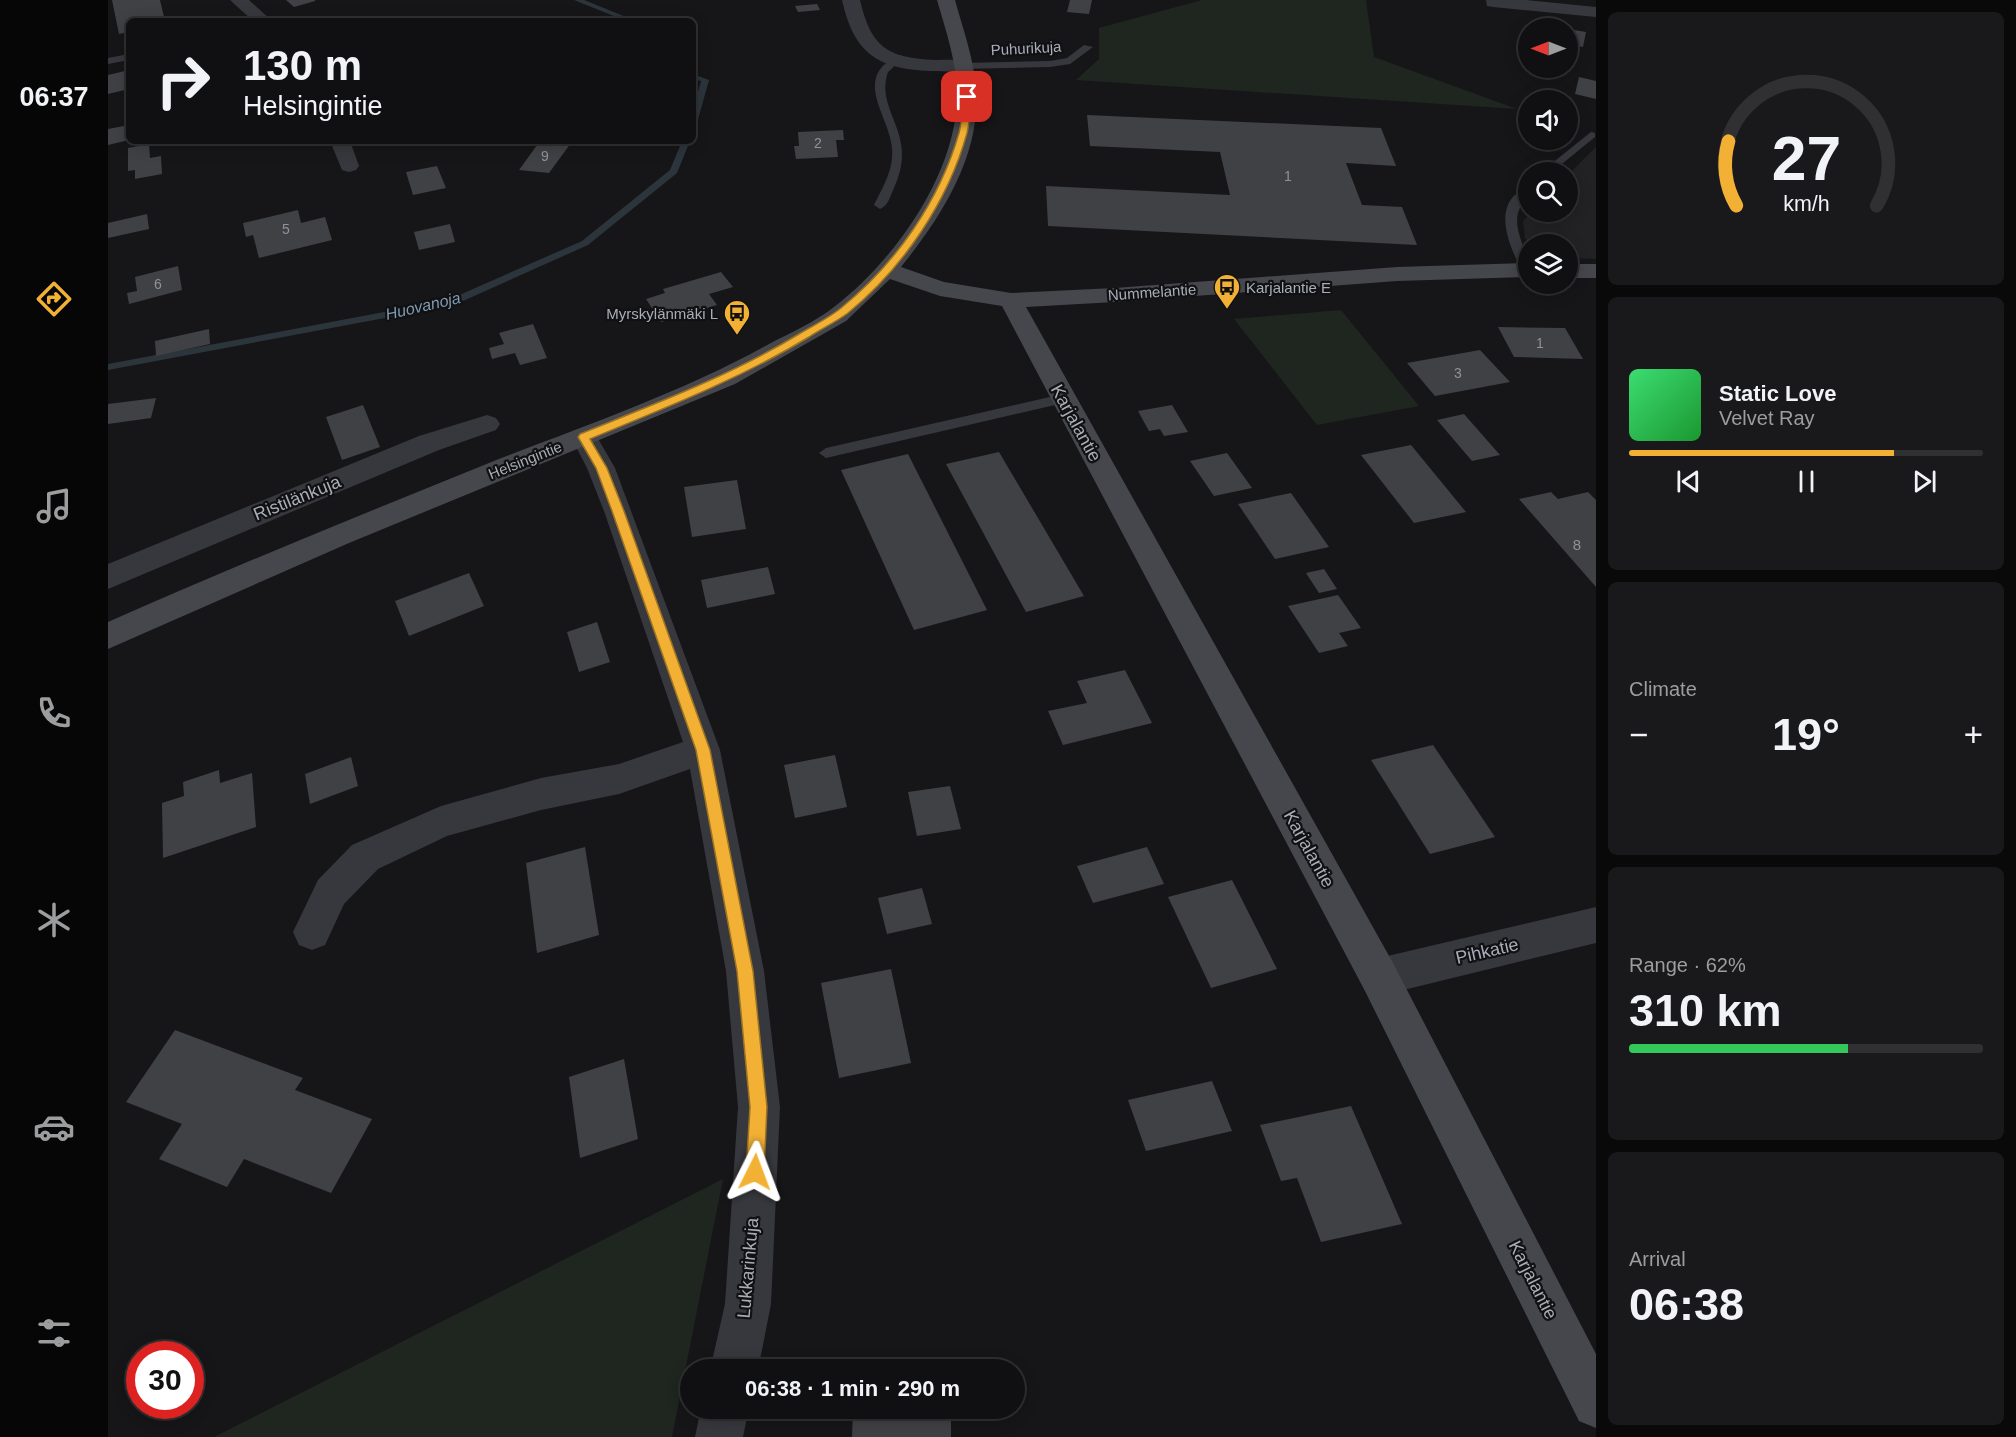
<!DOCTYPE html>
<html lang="en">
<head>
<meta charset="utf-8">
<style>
  body { margin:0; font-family:Arial,sans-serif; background:#19191b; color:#f1f3f6; height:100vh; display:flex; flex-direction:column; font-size:22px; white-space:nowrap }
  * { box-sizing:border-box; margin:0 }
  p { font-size:20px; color:#9c9d9f }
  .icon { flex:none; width:33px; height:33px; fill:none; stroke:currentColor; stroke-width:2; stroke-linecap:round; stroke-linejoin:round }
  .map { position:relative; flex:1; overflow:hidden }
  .details { display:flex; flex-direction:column; gap:12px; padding:12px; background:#09090a; width:420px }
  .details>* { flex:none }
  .top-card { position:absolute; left:18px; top:18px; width:570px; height:126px; border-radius:9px; box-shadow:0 3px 15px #0003,0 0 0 2px #303032; background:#101012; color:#f1f3f6; overflow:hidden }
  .needle { width:39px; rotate:270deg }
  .tools { position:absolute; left:1410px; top:18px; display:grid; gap:12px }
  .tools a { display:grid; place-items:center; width:60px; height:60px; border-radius:50%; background:#101012; box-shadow:0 3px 15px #0003,0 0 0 2px #303032; font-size:30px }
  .speed { position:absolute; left:18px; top:1341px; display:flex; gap:12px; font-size:30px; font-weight:700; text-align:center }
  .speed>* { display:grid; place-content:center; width:78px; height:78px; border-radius:50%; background:#101012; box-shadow:0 3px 15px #0003,0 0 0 2px #303032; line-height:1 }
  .speed .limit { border:9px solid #d22; background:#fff; color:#111 }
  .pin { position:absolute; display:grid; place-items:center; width:51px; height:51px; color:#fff; margin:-26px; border-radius:12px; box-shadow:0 3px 9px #0006 }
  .me { position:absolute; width:66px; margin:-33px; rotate:3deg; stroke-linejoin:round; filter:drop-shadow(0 0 4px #0008) }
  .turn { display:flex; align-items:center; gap:21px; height:126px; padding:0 18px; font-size:27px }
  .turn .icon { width:78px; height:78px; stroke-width:2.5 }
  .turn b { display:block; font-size:42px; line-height:51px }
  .big { font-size:45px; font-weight:700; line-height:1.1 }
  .details .widget { flex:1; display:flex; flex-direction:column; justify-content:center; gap:9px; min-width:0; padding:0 21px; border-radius:9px; background:#19191b }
  .details .dial { align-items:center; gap:0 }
  .dial svg { height:156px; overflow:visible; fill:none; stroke:#303032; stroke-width:7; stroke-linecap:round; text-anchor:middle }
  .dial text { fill:#f1f3f6; stroke:none }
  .song { display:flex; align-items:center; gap:18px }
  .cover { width:72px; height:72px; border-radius:9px; background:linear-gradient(135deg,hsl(140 70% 55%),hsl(130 70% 35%)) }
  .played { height:6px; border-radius:3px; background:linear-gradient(90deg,#f2b134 75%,#303032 75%) }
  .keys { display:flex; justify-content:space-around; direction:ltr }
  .heat { display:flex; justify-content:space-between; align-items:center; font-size:33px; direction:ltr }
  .charge { height:9px; border-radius:4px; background:linear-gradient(90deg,#34c759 62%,#303032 0) }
  .trip { position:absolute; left:572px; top:1359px; width:345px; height:60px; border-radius:30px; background:#101012; box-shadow:0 3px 15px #0003,0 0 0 2px #303032; font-weight:700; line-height:60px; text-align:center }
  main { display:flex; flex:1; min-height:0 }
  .tab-bar { display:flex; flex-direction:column; width:108px; justify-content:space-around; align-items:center; background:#060607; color:#9c9d9f }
  .tab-bar .icon { width:42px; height:42px }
  .tab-bar .current { color:#f2b134 }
  .tab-bar b { font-size:27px; color:#f1f3f6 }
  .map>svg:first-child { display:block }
</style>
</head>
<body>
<main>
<nav class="tab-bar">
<b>06:37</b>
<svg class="icon current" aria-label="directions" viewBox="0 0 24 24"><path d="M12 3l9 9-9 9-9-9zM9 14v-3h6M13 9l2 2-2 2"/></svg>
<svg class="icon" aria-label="music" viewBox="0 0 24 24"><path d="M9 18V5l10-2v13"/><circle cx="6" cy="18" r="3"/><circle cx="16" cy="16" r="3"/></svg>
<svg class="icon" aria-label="phone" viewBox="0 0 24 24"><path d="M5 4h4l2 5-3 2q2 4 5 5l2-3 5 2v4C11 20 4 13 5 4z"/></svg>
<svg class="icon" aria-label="climate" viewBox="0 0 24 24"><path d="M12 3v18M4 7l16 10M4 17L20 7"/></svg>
<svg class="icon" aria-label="car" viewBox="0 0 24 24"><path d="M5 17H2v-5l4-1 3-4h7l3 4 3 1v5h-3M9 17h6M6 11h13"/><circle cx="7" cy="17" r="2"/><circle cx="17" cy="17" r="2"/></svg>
<svg class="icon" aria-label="filters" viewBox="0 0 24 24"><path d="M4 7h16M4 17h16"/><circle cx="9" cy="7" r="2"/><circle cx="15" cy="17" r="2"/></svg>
</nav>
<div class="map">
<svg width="1488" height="1437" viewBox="0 0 1488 1437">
  <rect width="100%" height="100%" fill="#161618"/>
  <path fill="#222225" d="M1488,147V259L1460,258V244H1421L1417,238L1415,221L1423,212H1460V175Z"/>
  <g fill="#1e261f">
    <path d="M1094,0H1258L1266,57L1409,109L968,80L991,59V28Z"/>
    <path d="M1233,310L1311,406L1209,425L1126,319Z"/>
    <path d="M615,1179L564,1437H106Z"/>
  </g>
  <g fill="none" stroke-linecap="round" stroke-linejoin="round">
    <g fill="#2c353c" fill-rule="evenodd">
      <path d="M466,0H476L528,21H518Z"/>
      <path d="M585,74L601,80L589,123L585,125V109L593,81L585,79Z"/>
      <path d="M574,141H582L569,173L480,245L346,305L0,370V364L340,300L474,241L562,170Z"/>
    </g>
  </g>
  <g fill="#404145">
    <path d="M4,0H52L57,21H21V32L11,34Z"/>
    <path d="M178,0H207V1L186,7Z"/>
    <path d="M962,0H984L981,14L959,12Z"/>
    <path d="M709,4L712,10L690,12L687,6Z"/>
    <path d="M1460,29L1478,32L1475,47L1460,44Z"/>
    <path d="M21,70V89L0,94V75Z"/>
    <path d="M1471,77L1488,81V99L1467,94Z"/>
    <path d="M979,115L1273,128L1288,166L1238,163L1254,205L1294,207L1309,245L940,226L938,186L1122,195L1112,152L982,146Z"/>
    <path d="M21,125V140L0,145V129Z"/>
    <path d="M735,130L736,140H728L730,157L688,159L686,146H691L690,132Z"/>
    <path d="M432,141L463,143L441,173L411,170Z"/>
    <path d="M41,144L42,158L53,156L54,174L27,179V170L20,171V148Z"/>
    <path d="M329,166L338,188L305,195L298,172Z"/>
    <path d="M190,210L193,223L217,217L224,240L151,258L145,235L138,237L135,223Z"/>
    <path d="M39,214L41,229L0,238V223Z"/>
    <path d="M342,224L347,242L311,250L306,232Z"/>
    <path d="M70,266L74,290L21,304L19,293L29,291L27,277Z"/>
    <path d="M613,272L625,287L601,294L609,305L553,322L538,299L557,293L555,289Z"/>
    <path d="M425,324L439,358L412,365L407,353L384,359L381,348L396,344L391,333Z"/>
    <path d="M1390,327L1457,328L1475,359L1406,357Z"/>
    <path d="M101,329L102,344L48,356L47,341Z"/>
    <path d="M1372,350L1402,382L1327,396L1299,363Z"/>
    <path d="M48,398L43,418L0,424V404Z"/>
    <path d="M255,405L272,447L234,460L218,417Z"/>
    <path d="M1064,405L1080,432L1056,436L1052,429L1041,431L1030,411Z"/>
    <path d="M1356,414L1392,455L1364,461L1329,420Z"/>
    <path d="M1303,445L1358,512L1306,523L1253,455Z"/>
    <path d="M891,452L976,596L918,612L838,464Z"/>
    <path d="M1119,453L1144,488L1106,496L1082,461Z"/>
    <path d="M800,454L879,610L806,630L733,470Z"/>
    <path d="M629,480L638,529L584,537L576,487Z"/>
    <path d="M1443,492L1450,499L1480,492L1488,500V587L1411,499Z"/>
    <path d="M1183,493L1221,547L1167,559L1130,504Z"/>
    <path d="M660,567L667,594L599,608L593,580Z"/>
    <path d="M1216,569L1229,589L1211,593L1198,573Z"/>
    <path d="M361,573L376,606L301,636L287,601Z"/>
    <path d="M1230,595L1253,628L1231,633L1240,646L1211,653L1180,606Z"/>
    <path d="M489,622L502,662L471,672L459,632Z"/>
    <path d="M1017,670L1044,723L955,745L940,711L979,703L969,681Z"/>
    <path d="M1325,745L1387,837L1322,854L1263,760Z"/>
    <path d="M727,755L739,807L687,818L676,765Z"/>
    <path d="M243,757L250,786L202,804L197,774Z"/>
    <path d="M111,770L112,783L144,773L148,827L55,858L54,803L76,796L75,782Z"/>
    <path d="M842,786L853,829L809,836L800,792Z"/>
    <path d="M477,847L491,935L429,953L418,863Z"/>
    <path d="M1039,847L1056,884L985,903L969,866Z"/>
    <path d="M1124,880L1169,969L1103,988L1060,897Z"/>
    <path d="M814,888L824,924L779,934L770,898Z"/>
    <path d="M783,969L803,1063L731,1078L713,983Z"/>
    <path d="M67,1030L195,1078L187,1090L264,1119L223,1193L136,1159L119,1187L51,1159L74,1124L18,1102Z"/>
    <path d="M516,1059L530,1139L472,1158L461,1077Z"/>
    <path d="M1104,1081L1124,1131L1038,1151L1020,1100Z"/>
    <path d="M1243,1106L1294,1224L1213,1242L1189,1178L1173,1181L1152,1125Z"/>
    <path d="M745,1408H843V1437H744Z"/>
  </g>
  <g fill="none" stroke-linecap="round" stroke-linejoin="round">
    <g fill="#37383d" fill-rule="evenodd">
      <path d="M976,45L985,47L962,64L942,67L854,69L849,66L854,63L942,61L959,58Z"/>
      <path d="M21,54V60L0,64V58Z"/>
      <path d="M782,60L791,62L780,72C766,112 813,134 785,190C782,197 780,206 772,209L766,205C775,187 786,169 784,148C782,118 748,83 782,60Z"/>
      <path d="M1483,132L1487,133V137L1444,172H1433Z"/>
      <path d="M1420,188V197C1394,223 1423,246 1420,274L1416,273C1401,249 1381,200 1420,188Z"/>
      <path d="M955,394L962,399L960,402L718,458L711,453L718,448Z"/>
    </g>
    <g fill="#37383d" fill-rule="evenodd">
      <path d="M122,0H141L164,21H145Z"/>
      <path d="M734,0H752C763,47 779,58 828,60C839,60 850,59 861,62L863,66L861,70C849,73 835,71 823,71C769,69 746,53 734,0Z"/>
      <path d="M1378,0H1418L1488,7V17L1385,7L1379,6Z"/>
      <path d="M222,141H242L251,166L248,170L241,172L234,170Z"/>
      <path d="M379,415L388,418L392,424L388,430L331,450L0,589V564L311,436Z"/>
      <path d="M476,428L485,430L507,468L612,750L656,971L672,1107L663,1304L650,1370H602L617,1304L630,1107L618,971L582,769L511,794L433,810L339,836L270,869L236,904L217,945L204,950L191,945L185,932L210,880L244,845L333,806L433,778L511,764L575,742L496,511L479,468L463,437L467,430Z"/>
      <path d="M1488,907V943L1271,996L1257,991L1252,977L1257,963L1271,958Z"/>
      <path d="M593,1408H641L635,1437H587Z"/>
    </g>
    <g fill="#45474d" fill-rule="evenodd">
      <path d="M829,0H847C855,29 866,59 868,89C873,156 833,217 793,267L836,282L903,293L1007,288L1289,267L1420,263V277L1289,281L1007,302L918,307L1285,963L1488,1354V1428L1471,1421L1257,991L894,306L832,296L782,279L738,321L627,384L241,543L0,649V622C124,567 250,516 376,465C472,427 571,394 661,344C682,333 707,322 726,307C786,261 849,174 849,95C849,63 838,31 829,0Z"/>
      <rect x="1460" y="264" width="28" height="14"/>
    </g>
  </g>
  <path fill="#f2b134" stroke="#9d7322" stroke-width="1.5" d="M859,95L863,97C862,109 862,122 859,133C840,202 795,268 740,313C728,322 713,329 701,337C632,379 557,408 482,439L499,468L516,511L602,750L645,971L659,1107L656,1172L654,1179L647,1181L641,1179L638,1172L642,1107L629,971L588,750L504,511L488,468L470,437L472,434C546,404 622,376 691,334C704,326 721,318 733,308C788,263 831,202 851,133C854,122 854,109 855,97Z"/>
  <defs>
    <g id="bus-pin" transform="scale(1.35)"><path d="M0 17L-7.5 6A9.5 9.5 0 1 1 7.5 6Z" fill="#f2b134" stroke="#111113"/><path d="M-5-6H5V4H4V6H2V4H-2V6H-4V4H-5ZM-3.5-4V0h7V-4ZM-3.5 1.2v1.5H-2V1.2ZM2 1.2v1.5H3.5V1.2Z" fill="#111"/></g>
  </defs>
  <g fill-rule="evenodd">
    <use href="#bus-pin" x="1119" y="287"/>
    <use href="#bus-pin" x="629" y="313"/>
  </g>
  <g text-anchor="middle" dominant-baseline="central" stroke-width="4.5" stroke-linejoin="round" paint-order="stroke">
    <g font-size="14" fill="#8e929b">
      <text x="710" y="143">2</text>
      <text x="437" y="156">9</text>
      <text x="1180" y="176">1</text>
      <text x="178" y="229">5</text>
      <text x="50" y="284">6</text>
      <text x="1432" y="343">1</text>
      <text x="1350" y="373">3</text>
    </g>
    <g font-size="15" fill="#a8adb8" stroke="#111113">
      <text transform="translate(918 48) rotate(-3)">Puhurikuja</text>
      <text transform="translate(1044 292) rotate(-4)">Nummelantie</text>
      <text transform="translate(417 460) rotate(-22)">Helsingintie</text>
    </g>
    <g font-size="15" fill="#a8adb8" stroke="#111113" text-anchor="start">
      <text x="1138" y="287">Karjalantie E</text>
      <text x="610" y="313" text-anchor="end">Myrskylänmäki L</text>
    </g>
    <g font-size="15" fill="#8e929b">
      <text x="1469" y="544">8</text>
    </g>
    <g font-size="16" font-style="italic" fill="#7f9bb3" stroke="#111113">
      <text transform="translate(315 306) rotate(-13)">Huovanoja</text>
    </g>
    <g font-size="18" fill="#a8adb8" stroke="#111113">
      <text transform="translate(968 423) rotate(61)">Karjalantie</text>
      <text transform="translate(189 498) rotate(-22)">Ristilänkuja</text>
      <text transform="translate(1201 849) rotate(61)">Karjalantie</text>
      <text transform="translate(1379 951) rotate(-13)">Pihkatie</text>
      <text transform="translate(640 1268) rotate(-85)">Lukkarinkuja</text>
      <text transform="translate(1425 1280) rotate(63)">Karjalantie</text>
    </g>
  </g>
</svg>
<div class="tools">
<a><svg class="needle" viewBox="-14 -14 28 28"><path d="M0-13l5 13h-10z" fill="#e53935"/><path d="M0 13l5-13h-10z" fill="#9c9d9f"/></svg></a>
<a><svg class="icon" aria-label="sound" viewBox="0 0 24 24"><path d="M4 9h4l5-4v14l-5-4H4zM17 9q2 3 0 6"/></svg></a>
<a><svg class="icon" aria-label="search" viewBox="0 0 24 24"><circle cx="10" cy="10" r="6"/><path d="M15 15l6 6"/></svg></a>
<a><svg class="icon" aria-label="layers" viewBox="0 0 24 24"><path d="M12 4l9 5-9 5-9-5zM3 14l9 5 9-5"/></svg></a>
</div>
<div class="speed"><div class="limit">30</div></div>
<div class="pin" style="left:859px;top:97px;background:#d93025"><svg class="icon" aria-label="arrive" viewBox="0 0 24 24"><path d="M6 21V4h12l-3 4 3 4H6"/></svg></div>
<svg class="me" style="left:647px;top:1172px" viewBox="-20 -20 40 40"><path d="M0-17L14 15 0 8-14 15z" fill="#f2b134" stroke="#fff" stroke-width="4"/></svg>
<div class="trip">06:38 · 1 min · 290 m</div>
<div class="top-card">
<div class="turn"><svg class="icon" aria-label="right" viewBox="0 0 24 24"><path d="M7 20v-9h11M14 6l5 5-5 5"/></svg><div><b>130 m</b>Helsingintie</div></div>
</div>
</div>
<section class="details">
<div class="widget dial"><svg viewBox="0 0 100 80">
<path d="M14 69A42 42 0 1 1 86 69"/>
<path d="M14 69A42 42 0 0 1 10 36" stroke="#f2b134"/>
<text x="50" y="56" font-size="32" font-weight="700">27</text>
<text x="50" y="72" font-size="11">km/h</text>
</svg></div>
<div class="widget">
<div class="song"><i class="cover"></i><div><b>Static Love</b><p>Velvet Ray</p></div></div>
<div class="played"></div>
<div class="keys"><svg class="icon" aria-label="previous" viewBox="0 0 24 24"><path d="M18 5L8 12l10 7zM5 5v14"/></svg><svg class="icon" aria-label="pause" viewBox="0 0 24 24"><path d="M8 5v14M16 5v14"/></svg><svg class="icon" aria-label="next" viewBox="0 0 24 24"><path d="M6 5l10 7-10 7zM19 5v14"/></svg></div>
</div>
<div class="widget"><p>Climate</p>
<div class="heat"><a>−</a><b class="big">19°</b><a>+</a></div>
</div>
<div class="widget"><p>Range · 62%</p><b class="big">310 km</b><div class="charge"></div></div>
<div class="widget"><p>Arrival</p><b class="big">06:38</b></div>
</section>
</main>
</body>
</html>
